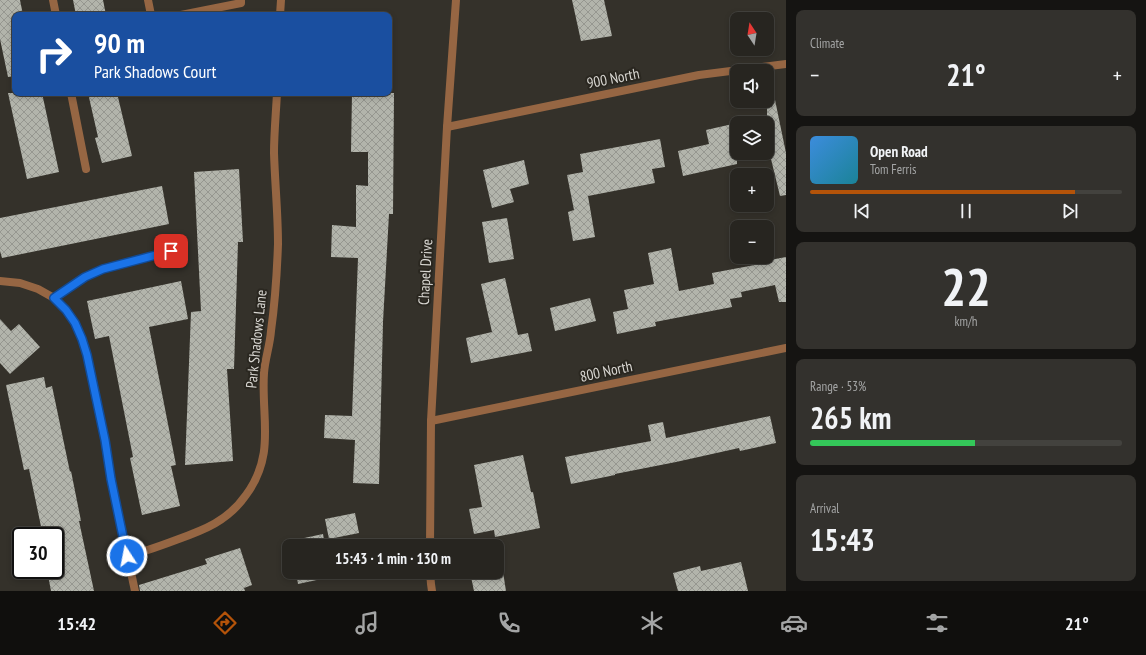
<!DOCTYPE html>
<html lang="en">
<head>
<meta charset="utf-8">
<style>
  body { margin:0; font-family:"PT Sans Narrow",sans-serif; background:#33312d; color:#f1f3f6; height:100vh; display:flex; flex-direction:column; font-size:15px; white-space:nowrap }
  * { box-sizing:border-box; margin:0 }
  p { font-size:13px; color:#a4a5a5 }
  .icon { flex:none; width:22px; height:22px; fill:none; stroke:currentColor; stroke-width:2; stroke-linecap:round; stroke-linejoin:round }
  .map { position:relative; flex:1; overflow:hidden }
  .drawer { display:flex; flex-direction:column; gap:10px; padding:10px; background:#151412; width:360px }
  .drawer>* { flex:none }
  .hud { position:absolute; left:12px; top:12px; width:380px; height:84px; border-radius:8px; box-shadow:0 2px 6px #0003,0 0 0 1px #43423e; background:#1a4fa0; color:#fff; overflow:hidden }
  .needle { width:26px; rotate:348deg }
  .tools { position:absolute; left:730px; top:12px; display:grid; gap:8px }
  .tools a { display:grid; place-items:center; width:44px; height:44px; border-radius:8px; background:#272520; box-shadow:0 2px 6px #0003,0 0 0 1px #43423e; font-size:20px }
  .speed { position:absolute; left:12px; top:527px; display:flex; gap:8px; font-size:20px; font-weight:700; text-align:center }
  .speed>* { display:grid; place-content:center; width:52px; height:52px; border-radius:50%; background:#272520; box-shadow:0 2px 6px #0003,0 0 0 1px #43423e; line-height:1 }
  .speed .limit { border:2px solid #111; border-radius:6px; background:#fff; color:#111 }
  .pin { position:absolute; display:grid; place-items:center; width:34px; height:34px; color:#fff; margin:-17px; border-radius:8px; box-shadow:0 2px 6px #0006 }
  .me { position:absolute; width:44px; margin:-22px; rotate:349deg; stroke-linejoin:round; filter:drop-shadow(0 0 3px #0008) }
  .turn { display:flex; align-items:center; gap:14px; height:84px; padding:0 16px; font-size:18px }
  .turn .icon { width:52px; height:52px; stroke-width:2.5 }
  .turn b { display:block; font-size:28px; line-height:34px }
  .big { font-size:30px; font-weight:700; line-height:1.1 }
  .drawer .tile { flex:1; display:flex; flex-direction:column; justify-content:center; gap:6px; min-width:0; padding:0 14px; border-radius:8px; background:#33312d }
  .drawer .dial { align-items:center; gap:0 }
  .dial b { font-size:52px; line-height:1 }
  .song { display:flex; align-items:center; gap:12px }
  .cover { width:48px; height:48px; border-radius:6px; background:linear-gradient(135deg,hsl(210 70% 55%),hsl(190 70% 35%)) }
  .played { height:4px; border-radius:2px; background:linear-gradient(90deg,#b45309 85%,#43423e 85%) }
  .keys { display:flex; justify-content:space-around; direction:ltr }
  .heat { display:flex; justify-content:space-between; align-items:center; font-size:22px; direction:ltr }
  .charge { height:6px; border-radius:3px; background:linear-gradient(90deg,#34c759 53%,#43423e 0) }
  .trip { position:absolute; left:282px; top:539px; width:222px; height:40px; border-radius:8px; background:#272520; box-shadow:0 2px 6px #0003,0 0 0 1px #43423e; font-weight:700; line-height:40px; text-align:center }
  .menu { display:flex; height:64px; justify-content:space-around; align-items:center; background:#100f0d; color:#a4a5a5 }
  .menu .icon { width:28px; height:28px }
  .menu .active { color:#b45309 }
  .menu b { font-size:18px; color:#f1f3f6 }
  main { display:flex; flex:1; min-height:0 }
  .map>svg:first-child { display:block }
</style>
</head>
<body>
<main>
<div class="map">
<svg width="786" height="591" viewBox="0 0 786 591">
  <defs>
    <pattern id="building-cross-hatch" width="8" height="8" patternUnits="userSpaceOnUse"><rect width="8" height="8" fill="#b2b4ab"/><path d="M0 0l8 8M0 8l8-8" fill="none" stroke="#969790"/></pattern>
  </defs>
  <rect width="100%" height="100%" fill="#34312a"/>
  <g fill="url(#building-cross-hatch)">
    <path d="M0,0H20L23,15H15V76L8,77L0,39Z"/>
    <path d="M73,0H103L106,15H76Z"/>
    <path d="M572,0H604L612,36L581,41Z"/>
    <path d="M8,93H42L59,172L27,179Z"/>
    <path d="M88,93H117L132,156L102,163L95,138L98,137Z"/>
    <path d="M352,93H394L393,214H389L383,322L379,484L353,483L355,440L324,438L325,415L352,416L358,258L331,257L332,225L356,227V185L368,186V152H351Z"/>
    <path d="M767,95H774L786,153V195L780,196L771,159L767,160Z"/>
    <path d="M737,123V164L683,176L678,151L709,144L706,130Z"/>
    <path d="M660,139L665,167L652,169L655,183L588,196L595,237L573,241L568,212L574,210L567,175L583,172L580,154Z"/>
    <path d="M524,160L529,184L510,189L514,202L492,208L483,170Z"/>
    <path d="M239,169L243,242H238L234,369H227L233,461L185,465L191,312L201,311L194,172Z"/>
    <path d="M162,186L169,224L2,258L0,251V218Z"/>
    <path d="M507,218L514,259L489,263L482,222Z"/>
    <path d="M671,248L679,291L714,284L712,273L771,262L770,260L786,257V302H779L775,285L741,292L742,297L730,299L732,307L655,322L656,326L617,334L613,312L628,309L624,290L654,284L648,253Z"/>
    <path d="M505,278L518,335L528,333L532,351L471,363L466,338L492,332L481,284Z"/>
    <path d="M181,281L188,319L149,327L176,465L171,466L180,506L142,515L130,458L133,457L109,336L95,339L87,301Z"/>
    <path d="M590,298L596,321L555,331L550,308Z"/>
    <path d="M0,319L11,331L19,324L40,347L10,374L0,363Z"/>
    <path d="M44,377L46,388L52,386L70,472L71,471L81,521H79L94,591H51L47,570H55V536H43L29,469L24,470L6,385Z"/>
    <path d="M770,416L776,443L740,451L739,448L676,462L615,474V475L571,484L565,457L651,441L648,425L663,422L666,438Z"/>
    <path d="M523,455L531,492H533L540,528L495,537L494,530L474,534L469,509L482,507L474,465Z"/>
    <path d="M355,513L359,533L329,539L325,519Z"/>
    <path d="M323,534L325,546H291L290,541Z"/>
    <path d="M240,548L252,585L244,588L245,591H140L139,585L207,564L205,559Z"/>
    <path d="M741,562L748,591H678L673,573L700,566L701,571Z"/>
    <path d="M296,572H330L331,577L298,584Z"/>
    <path d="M470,572H503L506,591H474Z"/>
  </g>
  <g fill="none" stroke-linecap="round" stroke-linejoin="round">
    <g stroke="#966643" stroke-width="8">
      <path d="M53,0L56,15"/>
      <path d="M148,0L151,15"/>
      <path d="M181,15L241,3V0"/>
      <path d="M71,93L86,169"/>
    </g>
    <g stroke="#966643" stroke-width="8">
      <path d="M280,15L281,0"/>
      <path d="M447,127L699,75L786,64"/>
      <path d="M0,281L20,283L38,289L54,298L66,310L75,323L82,339L87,355L105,440L111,479L135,591"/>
      <path d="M54,298L85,277L103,269L171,251"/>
      <path d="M431,421L786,348"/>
      <path d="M430,546L431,421L447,127L456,0"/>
      <path d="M127,556C144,552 160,546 176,540C204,530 228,521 246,495C276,454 261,419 264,373C265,359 270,345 271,331C275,302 277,273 278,244C278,214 275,184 274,153C274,133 276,113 277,93"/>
      <path d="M430,572L431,584L432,591"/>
    </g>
  </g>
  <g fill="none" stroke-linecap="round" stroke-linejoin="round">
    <g stroke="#114b97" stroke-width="10">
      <path id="route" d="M127,556L111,479L105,440L87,355L82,339L75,323L66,310L54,298L85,277L103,269L171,251"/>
    </g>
    <use href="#route" stroke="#1a73e8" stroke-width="7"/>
  </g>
  <g text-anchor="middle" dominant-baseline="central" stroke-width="4" stroke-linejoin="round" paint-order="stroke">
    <g font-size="15" fill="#d9d7d2" stroke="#2a2720">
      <text transform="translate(613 78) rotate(-11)">900 North</text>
      <text transform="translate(425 272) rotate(-87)">Chapel Drive</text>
      <text transform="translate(256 339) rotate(-84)">Park Shadows Lane</text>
      <text transform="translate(606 371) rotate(-12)">800 North</text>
    </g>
  </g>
</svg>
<div class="tools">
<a><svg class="needle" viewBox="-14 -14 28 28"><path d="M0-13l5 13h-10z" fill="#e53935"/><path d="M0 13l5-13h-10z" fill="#a4a5a5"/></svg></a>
<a><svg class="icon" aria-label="sound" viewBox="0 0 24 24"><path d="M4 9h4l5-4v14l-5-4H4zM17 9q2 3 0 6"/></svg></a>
<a><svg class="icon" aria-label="layers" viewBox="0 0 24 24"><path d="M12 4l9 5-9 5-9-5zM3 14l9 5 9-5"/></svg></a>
<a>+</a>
<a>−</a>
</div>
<div class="speed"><div class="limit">30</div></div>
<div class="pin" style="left:171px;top:251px;background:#d93025"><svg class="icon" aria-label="arrive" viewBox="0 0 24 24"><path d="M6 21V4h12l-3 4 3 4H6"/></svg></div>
<svg class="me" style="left:127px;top:556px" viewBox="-20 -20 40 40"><circle r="17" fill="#1a73e8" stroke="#fff" stroke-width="3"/><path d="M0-11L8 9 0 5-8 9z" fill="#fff"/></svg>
<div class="trip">15:43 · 1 min · 130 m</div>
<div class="hud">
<div class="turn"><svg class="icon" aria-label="right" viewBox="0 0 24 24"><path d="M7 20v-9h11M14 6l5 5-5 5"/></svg><div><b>90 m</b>Park Shadows Court</div></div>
</div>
</div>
<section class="drawer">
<div class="tile"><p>Climate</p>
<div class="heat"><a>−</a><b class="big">21°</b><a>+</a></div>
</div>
<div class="tile">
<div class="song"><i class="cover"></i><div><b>Open Road</b><p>Tom Ferris</p></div></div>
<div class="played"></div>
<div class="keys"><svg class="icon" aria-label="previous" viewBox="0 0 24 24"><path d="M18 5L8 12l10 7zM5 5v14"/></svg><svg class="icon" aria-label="pause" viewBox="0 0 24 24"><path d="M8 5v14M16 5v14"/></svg><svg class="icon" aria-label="next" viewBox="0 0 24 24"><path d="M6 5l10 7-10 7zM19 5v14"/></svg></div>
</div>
<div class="tile dial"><b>22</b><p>km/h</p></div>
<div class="tile"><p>Range · 53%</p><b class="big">265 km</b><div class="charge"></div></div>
<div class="tile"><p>Arrival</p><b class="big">15:43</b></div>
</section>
</main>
<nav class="menu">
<b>15:42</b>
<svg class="icon active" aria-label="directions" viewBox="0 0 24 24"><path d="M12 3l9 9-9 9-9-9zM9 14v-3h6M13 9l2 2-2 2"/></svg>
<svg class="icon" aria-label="music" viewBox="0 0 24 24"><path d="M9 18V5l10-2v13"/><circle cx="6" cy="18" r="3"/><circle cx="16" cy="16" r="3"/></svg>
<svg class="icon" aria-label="phone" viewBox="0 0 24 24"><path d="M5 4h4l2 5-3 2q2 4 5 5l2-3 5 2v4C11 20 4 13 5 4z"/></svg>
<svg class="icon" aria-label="climate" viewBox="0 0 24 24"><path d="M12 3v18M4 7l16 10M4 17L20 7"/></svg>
<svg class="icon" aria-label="car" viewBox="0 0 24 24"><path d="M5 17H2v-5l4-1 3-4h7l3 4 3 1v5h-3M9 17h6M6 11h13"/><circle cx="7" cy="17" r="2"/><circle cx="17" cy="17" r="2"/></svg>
<svg class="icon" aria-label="filters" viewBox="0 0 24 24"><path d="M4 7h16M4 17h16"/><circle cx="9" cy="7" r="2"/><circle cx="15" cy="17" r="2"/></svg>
<b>21°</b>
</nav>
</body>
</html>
